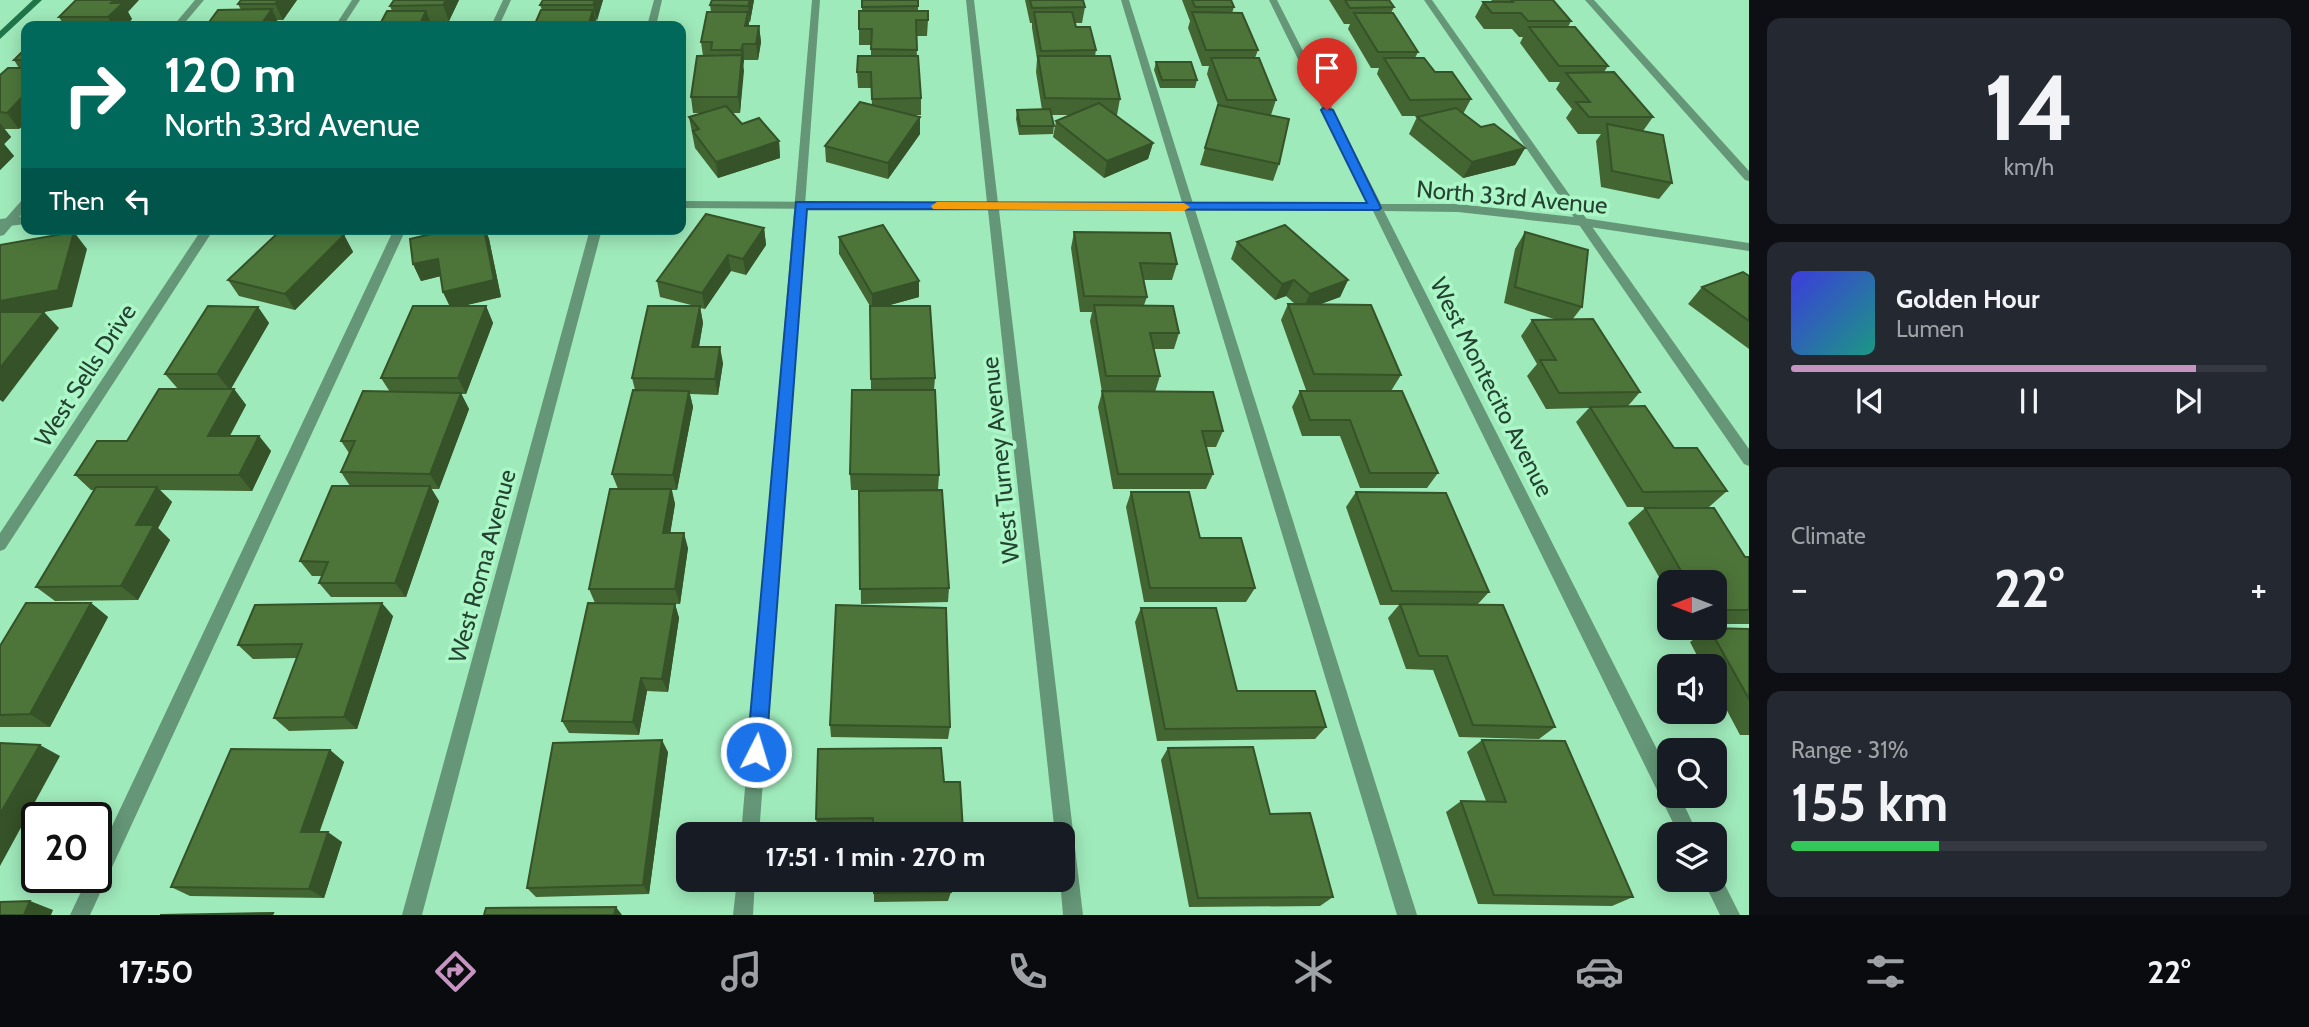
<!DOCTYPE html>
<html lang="en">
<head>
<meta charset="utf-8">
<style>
  body { margin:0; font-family:Cabin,sans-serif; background:#242831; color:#f1f3f6; height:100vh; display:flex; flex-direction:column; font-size:26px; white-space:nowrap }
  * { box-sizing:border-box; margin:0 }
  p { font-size:23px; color:#9ea1a6 }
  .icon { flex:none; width:38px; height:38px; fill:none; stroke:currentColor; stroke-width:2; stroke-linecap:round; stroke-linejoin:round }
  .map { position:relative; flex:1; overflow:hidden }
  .drawer { display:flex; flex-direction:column; gap:18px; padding:18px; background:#0d0f14; width:560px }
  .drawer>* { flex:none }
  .banner { position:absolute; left:21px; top:21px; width:665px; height:214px; border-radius:14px; box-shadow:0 4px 18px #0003; background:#00695c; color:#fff; overflow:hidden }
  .needle { width:46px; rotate:270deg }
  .fabs { position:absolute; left:1657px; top:570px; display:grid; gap:14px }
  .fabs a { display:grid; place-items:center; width:70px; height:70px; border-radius:14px; background:#171b24; box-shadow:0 4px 18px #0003; font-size:35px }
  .speed { position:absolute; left:21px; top:802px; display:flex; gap:14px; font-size:35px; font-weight:700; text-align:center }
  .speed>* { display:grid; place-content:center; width:91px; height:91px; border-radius:50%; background:#171b24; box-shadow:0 4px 18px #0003; line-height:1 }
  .speed .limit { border:4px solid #111; border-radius:10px; background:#fff; color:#111 }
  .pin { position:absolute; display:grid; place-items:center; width:60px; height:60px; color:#fff; margin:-72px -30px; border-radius:50% 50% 50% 0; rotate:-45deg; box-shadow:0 0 7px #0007 }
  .pin .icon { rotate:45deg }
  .me { position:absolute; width:77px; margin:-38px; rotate:5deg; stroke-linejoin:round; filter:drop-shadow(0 0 5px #0008) }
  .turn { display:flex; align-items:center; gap:24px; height:147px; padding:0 28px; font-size:32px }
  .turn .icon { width:91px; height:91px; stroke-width:2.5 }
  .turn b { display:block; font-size:49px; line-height:60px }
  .then { display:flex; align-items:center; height:66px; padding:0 28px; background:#0003; gap:14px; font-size:26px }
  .big { font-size:52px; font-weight:700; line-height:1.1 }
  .drawer .card { flex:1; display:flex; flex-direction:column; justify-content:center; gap:10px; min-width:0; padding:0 24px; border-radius:14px; background:#242831 }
  .drawer .dial { align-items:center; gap:0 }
  .dial b { font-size:91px; line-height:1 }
  .song { display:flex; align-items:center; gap:21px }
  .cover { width:84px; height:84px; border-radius:10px; background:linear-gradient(135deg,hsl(240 70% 55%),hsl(170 70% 35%)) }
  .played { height:7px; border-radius:4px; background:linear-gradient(90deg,#c694c0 85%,#363941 85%) }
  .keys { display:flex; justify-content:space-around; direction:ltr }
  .heat { display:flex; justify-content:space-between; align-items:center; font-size:38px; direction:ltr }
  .charge { height:10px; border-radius:5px; background:linear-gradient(90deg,#34c759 31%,#363941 0) }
  .trip { position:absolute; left:676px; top:822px; width:399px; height:70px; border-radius:14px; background:#171b24; box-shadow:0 4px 18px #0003; font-weight:700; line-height:70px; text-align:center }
  .tab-bar { display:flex; height:112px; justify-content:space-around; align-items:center; background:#090b0e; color:#9ea1a6 }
  .tab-bar .icon { width:49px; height:49px }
  .tab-bar .active { color:#c694c0 }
  .tab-bar b { font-size:32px; color:#f1f3f6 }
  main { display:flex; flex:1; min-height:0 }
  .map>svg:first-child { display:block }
</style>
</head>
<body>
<main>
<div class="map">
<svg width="1749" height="915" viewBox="0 0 1749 915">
  <rect width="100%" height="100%" fill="#9feabb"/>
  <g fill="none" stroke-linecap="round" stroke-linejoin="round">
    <g fill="#649677" fill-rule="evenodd">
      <path d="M195,0H204L182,26H173Z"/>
      <path d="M503,0H511L499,26H491Z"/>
      <path d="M812,0H820L759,835H741Z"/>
      <path d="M1121,0H1129L1417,915H1397Z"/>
      <path d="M1424,0H1432L1749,449V466L1744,464Z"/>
      <path d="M26,199V209L4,235L0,236V225L22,200Z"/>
      <path d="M394,229H406L90,915H70L88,877H96V860Z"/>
      <path d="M737,880H755L753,915H733Z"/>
    </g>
    <g fill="#649677" fill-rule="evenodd">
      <path d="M352,0H360L343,26H335Z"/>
      <path d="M654,0H662L656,26H647Z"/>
      <path d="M966,0H974L998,203L1369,204L1269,0H1277L1381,204H1458L1583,218L1749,243V251L1583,226L1458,212L1384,211L1670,775V796H1680L1698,835H1679L1373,211L999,210L1083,915H1063L1060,880H1062V835H1055L988,210L681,208V201L987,203Z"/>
      <path d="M1585,0H1594L1749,171V181L1745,180Z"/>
      <path d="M26,216V224L0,227V219Z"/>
      <path d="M202,229H214L5,549L0,551V533Z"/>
      <path d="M590,229H602L422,915H402Z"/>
      <path d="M1715,872L1719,873L1740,915H1720L1703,880H1715Z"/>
    </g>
    <path fill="#1f7549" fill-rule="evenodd" d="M33,0H42L0,39V31Z"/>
  </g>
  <g fill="#426531">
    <path d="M241,0H297L283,20H277L279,25V26H207V25L241,10L238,4Z"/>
    <path d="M394,0H459L449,21H430L432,26H379L392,11L390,6Z"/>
    <path d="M543,0H603L596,21L597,26H534L542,10L540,5Z"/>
    <path d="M754,0L750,22H749V26H759L761,42L758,60H744L740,113H733L742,124L779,141L780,158L718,178L695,148L689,117L701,113H693L691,97L703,56L701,42L711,12L710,5Z"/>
    <path d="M862,0H918V11L928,20L927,36H916L917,56L921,98V115H910L920,117V134L888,179L826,162L825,146L872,105L871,88H858L857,72L871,56V45H859V11H862Z"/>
    <path d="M1025,0H1083L1085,7L1082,23H1075L1076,27L1096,50L1095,56L1120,99L1117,115H1115L1153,143L1148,159L1104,178L1053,137L1056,121L1071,115H1051L1054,126L1053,134L1019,135L1016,119L1017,110H1042L1036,72L1037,59L1032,28V23H1030Z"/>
    <path d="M1182,0H1231L1234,7L1232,13L1258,50L1255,58L1276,100L1271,115L1279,164L1273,181L1200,165L1218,105L1207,74L1209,66H1202L1188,28L1190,21Z"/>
    <path d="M1329,0H1389L1394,7L1391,13L1418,52L1415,58L1471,99L1463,114L1481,127L1525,148L1515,165L1463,178L1409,134L1417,117L1423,116H1402L1377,74L1379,68H1371L1348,29L1350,24H1344Z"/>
    <path d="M1492,0H1553L1571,21L1568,27L1608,66L1604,72L1653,117L1643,131L1672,183L1659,199L1601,187L1596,141L1601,134H1578L1566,118L1572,109L1556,89L1560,82H1549L1520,43L1523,37H1519L1512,29H1484L1475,17L1483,2L1491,1Z"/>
    <path d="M128,12L132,19L125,26H49L62,22L59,17Z"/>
    <path d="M26,48V122L19,129H4L11,137L4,144L14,156L0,170V75L19,68L14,60Z"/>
    <path d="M1156,62L1197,80L1195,88H1160L1154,70Z"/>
    <path d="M764,228L766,245L746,275L731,271L705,309L700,308L703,323L699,347L723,363L718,395L690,394L693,407L677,490H672L675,504L670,533L688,548L680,604L648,603L675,604L679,618L668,692L647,691L639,735L569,733L562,721L595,603L589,589L618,489L612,474L635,390L632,378L695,306L660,297L657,281Z"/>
    <path d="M452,229H485L489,239L501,297L461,306H486L493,323L466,394H461L469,409L439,489H431L439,501L406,597H331L319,583L322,576H312L300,561L350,486L341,472L349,453L341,441L390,392L381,378L450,306L443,292L441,276L421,281L413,264Z"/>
    <path d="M1074,232L1177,264L1172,280H1143L1147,297L1144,305L1179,333L1174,349H1154L1160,376L1155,392L1223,431L1216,447H1206L1213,474L1206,489H1113L1098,407L1102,392L1090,321L1092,312H1080L1071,248Z"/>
    <path d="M1525,232L1582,307L1572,320L1640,392L1628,406L1674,448L1727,491L1709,507H1627L1576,422L1589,408L1546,409L1527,376L1537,364L1521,336L1532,320H1557L1504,303L1515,249Z"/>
    <path d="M344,235L353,252L295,310L239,296L228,280Z"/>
    <path d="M839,237L919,281V297L886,306L935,378L934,390L939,475L938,490H851L850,474L871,390L870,306L839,254Z"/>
    <path d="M1237,242L1348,280L1340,297L1320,304L1401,375L1391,391L1306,390L1281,320L1288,304H1295L1286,296L1275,300L1231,259Z"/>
    <path d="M1749,276V349L1688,304L1702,287Z"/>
    <path d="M258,307L269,323L231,389H234L246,405L230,436H259L271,451L252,491L160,490L172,502L158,528L170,540L138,600L55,601L36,587L94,490H91L75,475L127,441L178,389L165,374Z"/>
    <path d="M1300,391L1438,473L1427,488H1360L1340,436H1302L1292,407Z"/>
    <path d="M859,491L949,588L948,602L861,604Z"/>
    <path d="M1131,492L1200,538L1255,588L1246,602H1144L1126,507Z"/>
    <path d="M1356,492L1489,592L1477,605L1555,727L1539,739L1459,737L1433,670L1406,669L1388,618L1399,605H1380L1346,507Z"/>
    <path d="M1645,508L1745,557H1749V624H1715V583H1670V596L1628,523Z"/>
    <path d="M91,603L108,617L50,727H0V646Z"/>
    <path d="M1141,608L1237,691L1326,727L1315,739L1157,741L1135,622Z"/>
    <path d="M393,616L357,729L289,731L274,718L297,658L253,659L238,645Z"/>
    <path d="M1709,628L1749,629V735H1740L1715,688V667H1703L1690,642Z"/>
    <path d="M830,725L950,727L948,739L831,737Z"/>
    <path d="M1482,740L1633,897L1612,906L1478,904L1446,812L1461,801H1486L1467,752Z"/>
    <path d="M1168,748L1270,814L1333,897L1320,906L1189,907L1161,760Z"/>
    <path d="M330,750L344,762L319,832L342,842L324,898L190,896L171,887Z"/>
    <path d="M668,752L649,894L536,897L527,888Z"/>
    <path d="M944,782L963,831L962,835H873V829L818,830L816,819Z"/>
    <path d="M874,880L951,892L948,901L874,902Z"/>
  </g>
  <g fill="#365228">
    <path d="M114,0H139L128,12L132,19L125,26H110L112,24L108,17L111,3Z"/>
    <path d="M278,0H297L283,20L275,4Z"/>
    <path d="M446,0H459L449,21L443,5Z"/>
    <path d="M595,0H603L597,21L593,5Z"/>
    <path d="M750,0H754L750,22L748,6Z"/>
    <path d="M272,9L279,25V26H260Z"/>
    <path d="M593,10L597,26H588Z"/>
    <path d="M426,11L432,26H419Z"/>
    <path d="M748,12L749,28L745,26Z"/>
    <path d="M759,26L761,42L758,60L756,44Z"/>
    <path d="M743,44L744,60L743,65L744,71L740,113L738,97L742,58L741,50Z"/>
    <path d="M26,93V122L19,129L7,113Z"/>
    <path d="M920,117V134L888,179V163Z"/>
    <path d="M0,123L11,137L4,144L14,156L0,170Z"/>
    <path d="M779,141L780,158L718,178L716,162Z"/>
    <path d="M1153,143L1148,159L1104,178L1107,161Z"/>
    <path d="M1525,148L1515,165L1463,178L1472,162Z"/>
    <path d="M764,228L766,245L746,275L743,259Z"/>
    <path d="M484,229H485L489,239L501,297L451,309L443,292Z"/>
    <path d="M74,232L87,249L72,307L0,320V301Z"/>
    <path d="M344,235L353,252L295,310L285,294Z"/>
    <path d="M728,255L731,271L705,309L702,293Z"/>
    <path d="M438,259L445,275L421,281L413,264Z"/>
    <path d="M1294,280L1286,296L1275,300L1282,284Z"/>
    <path d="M1348,280L1340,297L1302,311L1310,294Z"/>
    <path d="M919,281V297L872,310V294Z"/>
    <path d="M486,306L493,323L466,394L458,378Z"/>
    <path d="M700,306L703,323L696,363L692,347Z"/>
    <path d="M258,307L269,323L230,390L217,374Z"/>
    <path d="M44,312L59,328L3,402L0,400V368Z"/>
    <path d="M720,347L723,363L718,395L715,379Z"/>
    <path d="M234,389L246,405L221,451L208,436Z"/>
    <path d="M689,391L693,407L677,490L673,475Z"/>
    <path d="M461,393L469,409L439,489L430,474Z"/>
    <path d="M259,436L271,451L252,491L239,475Z"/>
    <path d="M430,486L439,501L406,597L395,583Z"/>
    <path d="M157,487L172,502L158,528L170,540L138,600L121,586L136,525Z"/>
    <path d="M671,489L675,504L668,548L663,533Z"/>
    <path d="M684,533L688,548L680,604L675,589Z"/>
    <path d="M91,603L108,617L50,727L30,714Z"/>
    <path d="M382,603L393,616L357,729L344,717Z"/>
    <path d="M675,604L679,618L668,692L662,679Z"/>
    <path d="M641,678L647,691L639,735L633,722Z"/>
    <path d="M662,740L668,752L649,894L643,885Z"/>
    <path d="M40,745L60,756L0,866V814Z"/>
    <path d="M330,750L344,762L316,842L301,832Z"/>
    <path d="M328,832L342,842L324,898L309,889Z"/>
    <path d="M30,901L53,910L51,915H24Z"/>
    <path d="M616,907L622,915H614Z"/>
  </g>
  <g fill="#4d7539" stroke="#365228" stroke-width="2">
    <path d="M76,0H114L111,3H123L108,17H59Z"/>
    <path d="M241,0H278L275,4H238Z"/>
    <path d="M394,0H446L443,5L390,6Z"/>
    <path d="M543,0H595L593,5H540Z"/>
    <path d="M712,0H750L748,6L710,5Z"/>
    <path d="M862,0H918V6L862,7Z"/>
    <path d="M1030,0H1083L1085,7L1032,8Z"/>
    <path d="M1192,0H1231L1234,7H1195Z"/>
    <path d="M1345,0H1389L1394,7L1350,8Z"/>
    <path d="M1511,0H1553L1571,21H1528L1521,13H1492L1483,2H1513Z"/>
    <path d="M272,9L260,26H220L221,25H207L218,10Z"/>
    <path d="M541,10H593L588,26H534Z"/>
    <path d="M387,11H426L419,26H379Z"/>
    <path d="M859,11H928V20H916L917,50L871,49L872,29H859Z"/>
    <path d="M707,12H748L745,26H759L756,44H743L741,50H711L712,42H701Z"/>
    <path d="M1034,12H1072L1076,27H1090L1096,50L1041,51Z"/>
    <path d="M1192,12L1242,13L1258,50H1206Z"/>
    <path d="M1354,13H1393L1418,52H1378Z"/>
    <path d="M53,22H114L110,26H49Z"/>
    <path d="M1529,27H1575L1608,66H1559Z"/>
    <path d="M26,48V60H14Z"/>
    <path d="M742,55L738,97H691L697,56Z"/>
    <path d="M858,56H918L921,98L872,99L871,72H857Z"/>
    <path d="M1038,56H1110L1120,99L1045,98Z"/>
    <path d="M1211,58H1259L1276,100H1227Z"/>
    <path d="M1384,58H1424L1435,72H1452L1471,99L1410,100Z"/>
    <path d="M1156,62H1191L1197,80H1162Z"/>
    <path d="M8,68H26V93L7,113L0,112V75Z"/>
    <path d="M1614,72L1653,117H1589L1576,102H1590L1566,73Z"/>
    <path d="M860,102L920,117L888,163L825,146Z"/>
    <path d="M1099,103L1153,143L1107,161L1056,121Z"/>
    <path d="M1218,105L1289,119L1279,164L1205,148Z"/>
    <path d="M726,106L742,124L759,118L779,141L716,162L693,131L699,129L689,117Z"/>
    <path d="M1456,108L1481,127L1494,124L1525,148L1472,162L1417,117Z"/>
    <path d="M1050,109L1054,126H1020L1017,110Z"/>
    <path d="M1607,124L1663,135L1672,183L1612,171Z"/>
    <path d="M706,214L764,228L743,259L728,255L702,293L657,281Z"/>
    <path d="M883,225L919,281L872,294L839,237Z"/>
    <path d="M1285,225L1348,280L1310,294L1294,280L1282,284L1237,242Z"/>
    <path d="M282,229H318L344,235L285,294L228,280Z"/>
    <path d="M452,229H484L494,280L443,292L438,259L413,264L410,239Z"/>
    <path d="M74,232L58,290L0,301V245Z"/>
    <path d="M1074,232L1170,233L1177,264L1140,263L1147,297L1084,296Z"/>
    <path d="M1525,232L1588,250L1582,307L1515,287Z"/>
    <path d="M1743,272L1749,276V321L1702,287Z"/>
    <path d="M1288,304L1371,305L1401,375L1314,374Z"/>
    <path d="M1094,305L1173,306L1179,333H1150L1160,376H1106Z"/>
    <path d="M208,306L258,307L217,374H165Z"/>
    <path d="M413,306H486L458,378H381Z"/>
    <path d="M648,306H700L692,347H720L715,379L632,378Z"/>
    <path d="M870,306H930L935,378L871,379Z"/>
    <path d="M0,312H44L0,368Z"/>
    <path d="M1593,319L1640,392L1559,393L1540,360H1556L1532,320Z"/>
    <path d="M159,389H234L208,436H259L239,475H75L97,441H127Z"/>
    <path d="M633,390L689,391L673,475L612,474Z"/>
    <path d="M852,390H935L939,475L850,474Z"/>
    <path d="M363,391L461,393L430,474L341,472L355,441H341Z"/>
    <path d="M1102,391L1213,392L1223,431H1202L1213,474H1118Z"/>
    <path d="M1300,391H1402L1438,473H1370L1350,420H1310Z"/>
    <path d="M1645,406L1674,448H1697L1727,491L1643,492L1590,407Z"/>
    <path d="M332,486H430L395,583H319L328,562L300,561Z"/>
    <path d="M96,487H157L136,525H154L121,586L36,587Z"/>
    <path d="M610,489H671L663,533H684L675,589H589Z"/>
    <path d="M942,490L949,588L860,589L859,491Z"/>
    <path d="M1131,492H1189L1200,538H1241L1255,588H1150Z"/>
    <path d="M1356,492L1446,493L1489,592L1392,591Z"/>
    <path d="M1645,508H1714L1745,557H1749V610H1715V583H1688Z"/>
    <path d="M26,603H91L30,714L0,715V646Z"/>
    <path d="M382,603L344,717L274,718L302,644L238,645L255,605Z"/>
    <path d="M588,603L675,604L662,679L641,678L633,722L562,721Z"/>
    <path d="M1400,604L1503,605L1555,727L1473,725L1447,656H1419Z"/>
    <path d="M836,605L946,608L950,727L830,725Z"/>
    <path d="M1141,608H1216L1237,691H1315L1326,727L1165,729Z"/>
    <path d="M1709,628L1749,629V699Z"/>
    <path d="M662,740L643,885L527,888L553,743Z"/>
    <path d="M1482,740L1565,741L1633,897L1494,895L1461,801L1506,802Z"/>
    <path d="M0,743L40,745L0,814Z"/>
    <path d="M1253,747L1270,814L1310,813L1333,897L1198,898L1168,748Z"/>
    <path d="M941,748L944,782H960L963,831H947V835H873V818L816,819L818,749Z"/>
    <path d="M231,749L330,750L301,832H328L309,889L171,887Z"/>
    <path d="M874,880H950L951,892L874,893Z"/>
    <path d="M30,901L24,915H0V902Z"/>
    <path d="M616,907L614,915H484L486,908Z"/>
    <path d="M273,913L272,915H160Z"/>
  </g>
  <path fill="#1a73e8" stroke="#114b97" stroke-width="2" d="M1323,108L1333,110L1381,208L1379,210L807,209L766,752L763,759L756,762L749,759L747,752L796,202L1367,203L1321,110Z"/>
  <path fill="#f59e0b" d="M937,202L1184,203L1190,207L1184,211L933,209L931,206Z"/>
  <g text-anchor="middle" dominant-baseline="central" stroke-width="7" stroke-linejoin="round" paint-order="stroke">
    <g font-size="24" fill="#254331" stroke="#acf7c8">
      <text transform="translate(1512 197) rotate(5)">North 33rd Avenue</text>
      <text transform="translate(85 375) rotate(-57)">West Sells Drive</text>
      <text transform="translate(1492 387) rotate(63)">West Montecito Avenue</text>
      <text transform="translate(1000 460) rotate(-96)">West Turney Avenue</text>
      <text transform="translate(482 566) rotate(-75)">West Roma Avenue</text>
    </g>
  </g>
</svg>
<div class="fabs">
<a><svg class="needle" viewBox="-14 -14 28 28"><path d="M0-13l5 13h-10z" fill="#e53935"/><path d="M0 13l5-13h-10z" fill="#9ea1a6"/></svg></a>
<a><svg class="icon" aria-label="sound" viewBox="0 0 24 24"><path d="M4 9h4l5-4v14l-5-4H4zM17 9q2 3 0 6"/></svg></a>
<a><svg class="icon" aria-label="search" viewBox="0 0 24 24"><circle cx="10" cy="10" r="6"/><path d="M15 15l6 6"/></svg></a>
<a><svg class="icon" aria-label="layers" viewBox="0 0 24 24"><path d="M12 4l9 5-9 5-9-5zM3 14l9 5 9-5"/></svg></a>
</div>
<div class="speed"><div class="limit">20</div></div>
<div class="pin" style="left:1327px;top:110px;background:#d93025"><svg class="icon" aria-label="arrive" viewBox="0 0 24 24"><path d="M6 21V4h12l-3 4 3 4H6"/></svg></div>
<svg class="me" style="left:756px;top:752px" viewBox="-20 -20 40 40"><circle r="17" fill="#1a73e8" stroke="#fff" stroke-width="3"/><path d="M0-11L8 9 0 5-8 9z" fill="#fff"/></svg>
<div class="trip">17:51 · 1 min · 270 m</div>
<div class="banner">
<div class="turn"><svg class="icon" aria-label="right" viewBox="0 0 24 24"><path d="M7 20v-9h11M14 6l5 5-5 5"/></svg><div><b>120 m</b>North 33rd Avenue</div></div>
<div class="then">Then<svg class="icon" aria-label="left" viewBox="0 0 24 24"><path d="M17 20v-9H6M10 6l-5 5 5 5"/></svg></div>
</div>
</div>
<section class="drawer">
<div class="card dial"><b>14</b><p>km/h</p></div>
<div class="card">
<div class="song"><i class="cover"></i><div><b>Golden Hour</b><p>Lumen</p></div></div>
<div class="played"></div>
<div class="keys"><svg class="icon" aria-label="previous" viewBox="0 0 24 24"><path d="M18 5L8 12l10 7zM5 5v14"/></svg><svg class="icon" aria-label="pause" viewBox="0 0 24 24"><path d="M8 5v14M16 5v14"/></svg><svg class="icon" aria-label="next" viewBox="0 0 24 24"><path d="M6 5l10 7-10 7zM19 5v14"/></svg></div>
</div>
<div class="card"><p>Climate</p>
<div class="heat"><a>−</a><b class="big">22°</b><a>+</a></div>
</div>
<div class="card"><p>Range · 31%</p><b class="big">155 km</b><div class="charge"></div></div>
</section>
</main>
<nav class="tab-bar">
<b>17:50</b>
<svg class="icon active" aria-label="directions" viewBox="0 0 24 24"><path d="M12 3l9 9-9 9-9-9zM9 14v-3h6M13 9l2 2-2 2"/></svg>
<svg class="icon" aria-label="music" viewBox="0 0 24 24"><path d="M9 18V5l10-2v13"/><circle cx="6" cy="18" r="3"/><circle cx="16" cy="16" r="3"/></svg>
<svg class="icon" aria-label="phone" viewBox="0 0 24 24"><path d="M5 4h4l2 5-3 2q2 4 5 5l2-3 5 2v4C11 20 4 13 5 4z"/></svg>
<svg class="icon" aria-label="climate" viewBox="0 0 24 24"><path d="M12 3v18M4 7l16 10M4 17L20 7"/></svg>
<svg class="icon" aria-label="car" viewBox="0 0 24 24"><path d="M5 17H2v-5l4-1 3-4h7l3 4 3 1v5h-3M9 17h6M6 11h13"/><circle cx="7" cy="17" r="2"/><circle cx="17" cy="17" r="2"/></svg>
<svg class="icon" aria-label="filters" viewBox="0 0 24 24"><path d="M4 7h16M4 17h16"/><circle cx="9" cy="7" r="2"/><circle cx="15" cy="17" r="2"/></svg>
<b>22°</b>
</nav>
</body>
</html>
